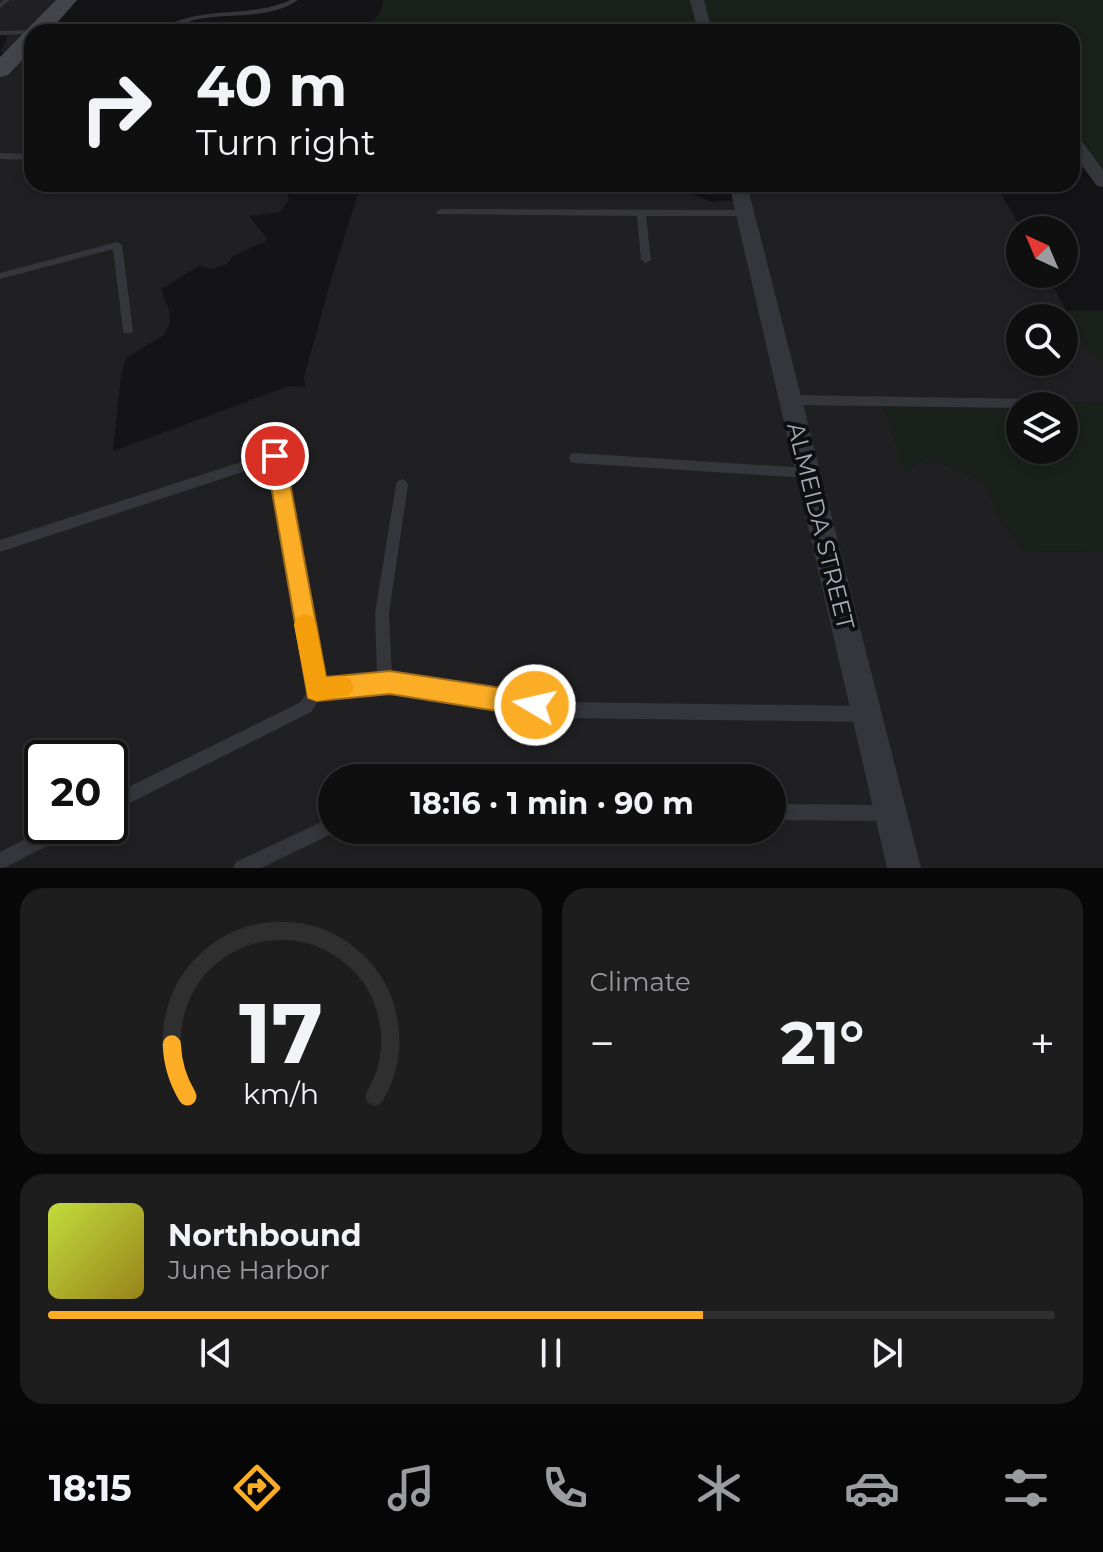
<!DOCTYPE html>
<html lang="en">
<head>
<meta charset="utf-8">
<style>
  body { margin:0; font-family:Montserrat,sans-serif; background:#1d1d1e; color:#f1f3f6; height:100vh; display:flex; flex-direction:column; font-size:30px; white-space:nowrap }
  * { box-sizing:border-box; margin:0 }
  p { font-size:26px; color:#9b9c9f }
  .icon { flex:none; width:44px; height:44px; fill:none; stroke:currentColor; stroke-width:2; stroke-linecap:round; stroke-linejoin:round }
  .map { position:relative; height:868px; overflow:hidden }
  .drawer { display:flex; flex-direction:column; gap:20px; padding:20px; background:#080809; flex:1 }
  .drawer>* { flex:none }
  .guide { position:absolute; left:24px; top:24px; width:1056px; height:168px; border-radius:24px; box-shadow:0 4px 12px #0003,0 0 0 2px #2f2f30; background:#0f0f10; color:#f1f3f6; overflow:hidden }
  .needle { width:52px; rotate:316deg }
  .controls { position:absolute; left:1006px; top:216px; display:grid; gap:16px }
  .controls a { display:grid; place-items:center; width:72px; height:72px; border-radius:50%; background:#0f0f10; box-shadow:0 4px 12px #0003,0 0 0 2px #2f2f30; font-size:40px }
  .speed { position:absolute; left:24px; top:740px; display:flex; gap:16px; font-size:40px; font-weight:700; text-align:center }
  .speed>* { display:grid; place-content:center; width:104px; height:104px; border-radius:50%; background:#0f0f10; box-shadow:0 4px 12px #0003,0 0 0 2px #2f2f30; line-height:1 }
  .speed .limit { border:4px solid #111; border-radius:12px; background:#fff; color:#111 }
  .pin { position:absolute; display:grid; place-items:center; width:68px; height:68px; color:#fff; margin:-34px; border:4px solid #fff; border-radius:50%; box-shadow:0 2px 8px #0007 }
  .me { position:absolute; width:88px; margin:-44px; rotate:279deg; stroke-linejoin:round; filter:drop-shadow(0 0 6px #0008) }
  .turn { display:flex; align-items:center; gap:28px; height:168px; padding:0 40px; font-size:36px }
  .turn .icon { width:104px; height:104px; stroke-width:2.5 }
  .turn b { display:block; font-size:56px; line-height:68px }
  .big { font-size:60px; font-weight:700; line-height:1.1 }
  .drawer .widget { flex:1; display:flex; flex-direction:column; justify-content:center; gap:12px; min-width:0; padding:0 28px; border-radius:24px; background:#1d1d1e }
  .drawer .dial { align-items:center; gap:0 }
  .dial svg { height:208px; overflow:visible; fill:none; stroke:#2f2f30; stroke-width:7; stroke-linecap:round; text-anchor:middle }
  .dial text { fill:#f1f3f6; stroke:none }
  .song { display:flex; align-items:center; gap:24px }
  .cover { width:96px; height:96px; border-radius:12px; background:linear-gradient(135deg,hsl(70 70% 55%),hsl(50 70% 35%)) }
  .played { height:8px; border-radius:4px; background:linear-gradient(90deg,#fcad26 65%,#2f2f30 65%) }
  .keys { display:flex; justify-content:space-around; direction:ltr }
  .heat { display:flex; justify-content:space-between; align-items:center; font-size:44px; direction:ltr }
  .drawer .tiles { flex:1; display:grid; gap:20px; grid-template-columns:1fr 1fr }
  .widget:last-child { grid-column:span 2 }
  .trip { position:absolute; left:318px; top:764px; width:468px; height:80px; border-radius:40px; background:#0f0f10; box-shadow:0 4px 12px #0003,0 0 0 2px #2f2f30; font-weight:700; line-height:80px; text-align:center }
  .dock { display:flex; height:128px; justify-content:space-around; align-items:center; background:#060606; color:#9b9c9f }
  .dock .icon { width:56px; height:56px }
  .dock .selected { color:#fcad26 }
  .dock b { font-size:36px; color:#f1f3f6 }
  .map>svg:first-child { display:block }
</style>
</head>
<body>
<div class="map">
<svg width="1103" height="868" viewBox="0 0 1103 868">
  <rect width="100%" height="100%" fill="#141416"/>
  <path fill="#202023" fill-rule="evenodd" d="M0,0H66L32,32L20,52L32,53V184H246L287,194L289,199L280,212L249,216L268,240L233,256L227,264L211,269L199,266L161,289L170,313L169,326L164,335L126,358L121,375L113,451L289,386L306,387L304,377L333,273L359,191L366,187L336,184H529V191L691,194L712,202L733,200L735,184H995L1022,230L1020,274H1046L1087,348L1103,365V404L1076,402L1020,406V413L1011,414L979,401L881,402L897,446L898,460L907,469L927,458L970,474L986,484L999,517L1024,552L1103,551V868H0V68L18,53L0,52L7,39L6,33L0,35ZM1020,318H1064V362H1020ZM42,758H110V826H42ZM332,778H772V830H332Z"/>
  <g fill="#1a211b">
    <path d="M383,0H1103V185L1072,143V32H362L381,12Z"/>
    <path d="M1067,311H1103V365L1087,348Z"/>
    <path d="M979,401L1011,414L1020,413V450H1064V406H1041L1051,401L1103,404V551L1024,552L999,517L986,484L970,474L927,458L907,470L897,460V446L881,402Z"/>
  </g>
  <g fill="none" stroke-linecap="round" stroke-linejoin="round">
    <g fill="#35363b" fill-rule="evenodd">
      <path d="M3,0H10L0,8V3Z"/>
      <path d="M290,0H298C267,21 229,12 194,20C181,23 171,32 158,32C196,3 248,20 290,0Z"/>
      <path d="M0,31L32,30L36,32H32V34L0,35Z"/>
      <path d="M0,153L32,154V160L0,159Z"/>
      <path d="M441,209L745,210L750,213L745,216H646L651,260L646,263L641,260L637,216L438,214L436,212Z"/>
      <path d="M117,242L122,245L133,330L132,333H124L123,330L113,249L0,279V273Z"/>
      <path d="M791,395L1038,399L1042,401L1044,404L1043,406H1020V408L791,405L785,400Z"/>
      <path d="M275,451L279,452L281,456L323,682L377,677L375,613L396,485L398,481L402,479L406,481L408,485L389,613L392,676L564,702L867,706L872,709L875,714L872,719L867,722L564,718L390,691L321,697L311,712L110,813V796L301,702L309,688L270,463L0,552V540Z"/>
      <path d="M575,453L808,468L812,469L814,473L812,477L808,478L575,463L571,462L569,458L571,454Z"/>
      <path d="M772,804L889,805L895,807L897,813L895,819L889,821L772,820Z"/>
      <path d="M332,817V830L338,831L261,868H233L236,862Z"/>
      <path d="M51,826H77L75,832L6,867L0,868V852Z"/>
    </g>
    <g fill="#35363b" fill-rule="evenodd">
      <path d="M690,0H704L712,32H698Z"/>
      <path d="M32,52V60H15L8,56L15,52Z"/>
      <path d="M1072,135L1078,136L1103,170V187L1097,186L1072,152Z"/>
      <path d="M729,184H747L921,868H887Z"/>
    </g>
    <path fill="#43454b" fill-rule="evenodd" d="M56,0H77L49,32H32V50L8,75L0,77V57Z"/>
  </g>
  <path fill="#fcad26" stroke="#a47019" stroke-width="2" d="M275,448L282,451L285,456L326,677L390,671L535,693L543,697L546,705L543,713L535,717L390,694L317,701L308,698L266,456L269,451Z"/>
  <path fill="#f59e0b" d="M305,614L313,617L316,625L326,677L342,676L350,679L354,687L350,695L317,701L308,698L294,625L297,617Z"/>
  <g text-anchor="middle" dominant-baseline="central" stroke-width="8" stroke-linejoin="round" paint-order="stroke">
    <g font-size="24" fill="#a5abb7" stroke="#0f0f11">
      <text transform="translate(821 526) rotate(76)">ALMEIDA STREET</text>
    </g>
  </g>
</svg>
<div class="controls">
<a><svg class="needle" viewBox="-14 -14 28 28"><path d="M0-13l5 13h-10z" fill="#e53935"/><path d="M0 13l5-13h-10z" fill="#9b9c9f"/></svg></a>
<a><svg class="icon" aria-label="search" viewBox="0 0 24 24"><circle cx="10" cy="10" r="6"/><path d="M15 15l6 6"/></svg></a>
<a><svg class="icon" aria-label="layers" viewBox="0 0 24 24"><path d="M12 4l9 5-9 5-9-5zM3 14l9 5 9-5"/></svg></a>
</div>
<div class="speed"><div class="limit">20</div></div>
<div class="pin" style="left:275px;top:456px;background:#d93025"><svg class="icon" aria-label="arrive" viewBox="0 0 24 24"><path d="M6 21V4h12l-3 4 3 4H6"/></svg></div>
<svg class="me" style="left:535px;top:705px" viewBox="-20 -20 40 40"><circle r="17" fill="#fcad26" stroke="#fff" stroke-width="3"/><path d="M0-11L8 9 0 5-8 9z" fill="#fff"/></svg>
<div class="trip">18:16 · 1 min · 90 m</div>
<div class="guide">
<div class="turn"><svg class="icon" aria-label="right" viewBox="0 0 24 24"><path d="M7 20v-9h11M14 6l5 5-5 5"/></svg><div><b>40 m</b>Turn right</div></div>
</div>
</div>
<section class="drawer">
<div class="tiles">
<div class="widget dial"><svg viewBox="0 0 100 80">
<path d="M14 69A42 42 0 1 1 86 69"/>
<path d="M14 69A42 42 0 0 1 8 49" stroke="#fcad26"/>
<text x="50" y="56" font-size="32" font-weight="700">17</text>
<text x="50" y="72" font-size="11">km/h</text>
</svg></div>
<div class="widget"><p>Climate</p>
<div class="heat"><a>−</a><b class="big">21°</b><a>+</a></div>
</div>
<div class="widget">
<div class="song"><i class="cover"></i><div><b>Northbound</b><p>June Harbor</p></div></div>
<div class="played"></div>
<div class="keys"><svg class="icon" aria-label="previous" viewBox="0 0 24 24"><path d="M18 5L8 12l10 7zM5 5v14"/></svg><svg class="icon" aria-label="pause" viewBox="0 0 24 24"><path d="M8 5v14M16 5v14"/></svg><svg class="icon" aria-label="next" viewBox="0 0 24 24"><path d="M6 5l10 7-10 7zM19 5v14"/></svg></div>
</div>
</div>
</section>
<nav class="dock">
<b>18:15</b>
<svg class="icon selected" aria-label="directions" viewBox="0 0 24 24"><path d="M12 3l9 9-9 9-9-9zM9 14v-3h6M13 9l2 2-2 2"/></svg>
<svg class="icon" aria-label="music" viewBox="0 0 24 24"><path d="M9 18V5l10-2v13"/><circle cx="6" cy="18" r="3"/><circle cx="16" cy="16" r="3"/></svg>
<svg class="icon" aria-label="phone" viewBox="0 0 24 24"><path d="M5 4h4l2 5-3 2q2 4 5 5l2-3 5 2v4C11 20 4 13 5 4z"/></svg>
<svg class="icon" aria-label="climate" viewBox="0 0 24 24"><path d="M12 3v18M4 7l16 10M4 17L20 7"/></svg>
<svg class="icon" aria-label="car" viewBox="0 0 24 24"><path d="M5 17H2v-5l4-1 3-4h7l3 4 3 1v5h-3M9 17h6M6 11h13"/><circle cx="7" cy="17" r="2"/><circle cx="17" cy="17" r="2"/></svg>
<svg class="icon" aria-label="filters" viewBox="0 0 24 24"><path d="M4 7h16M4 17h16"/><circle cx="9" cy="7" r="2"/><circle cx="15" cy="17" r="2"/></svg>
</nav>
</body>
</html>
